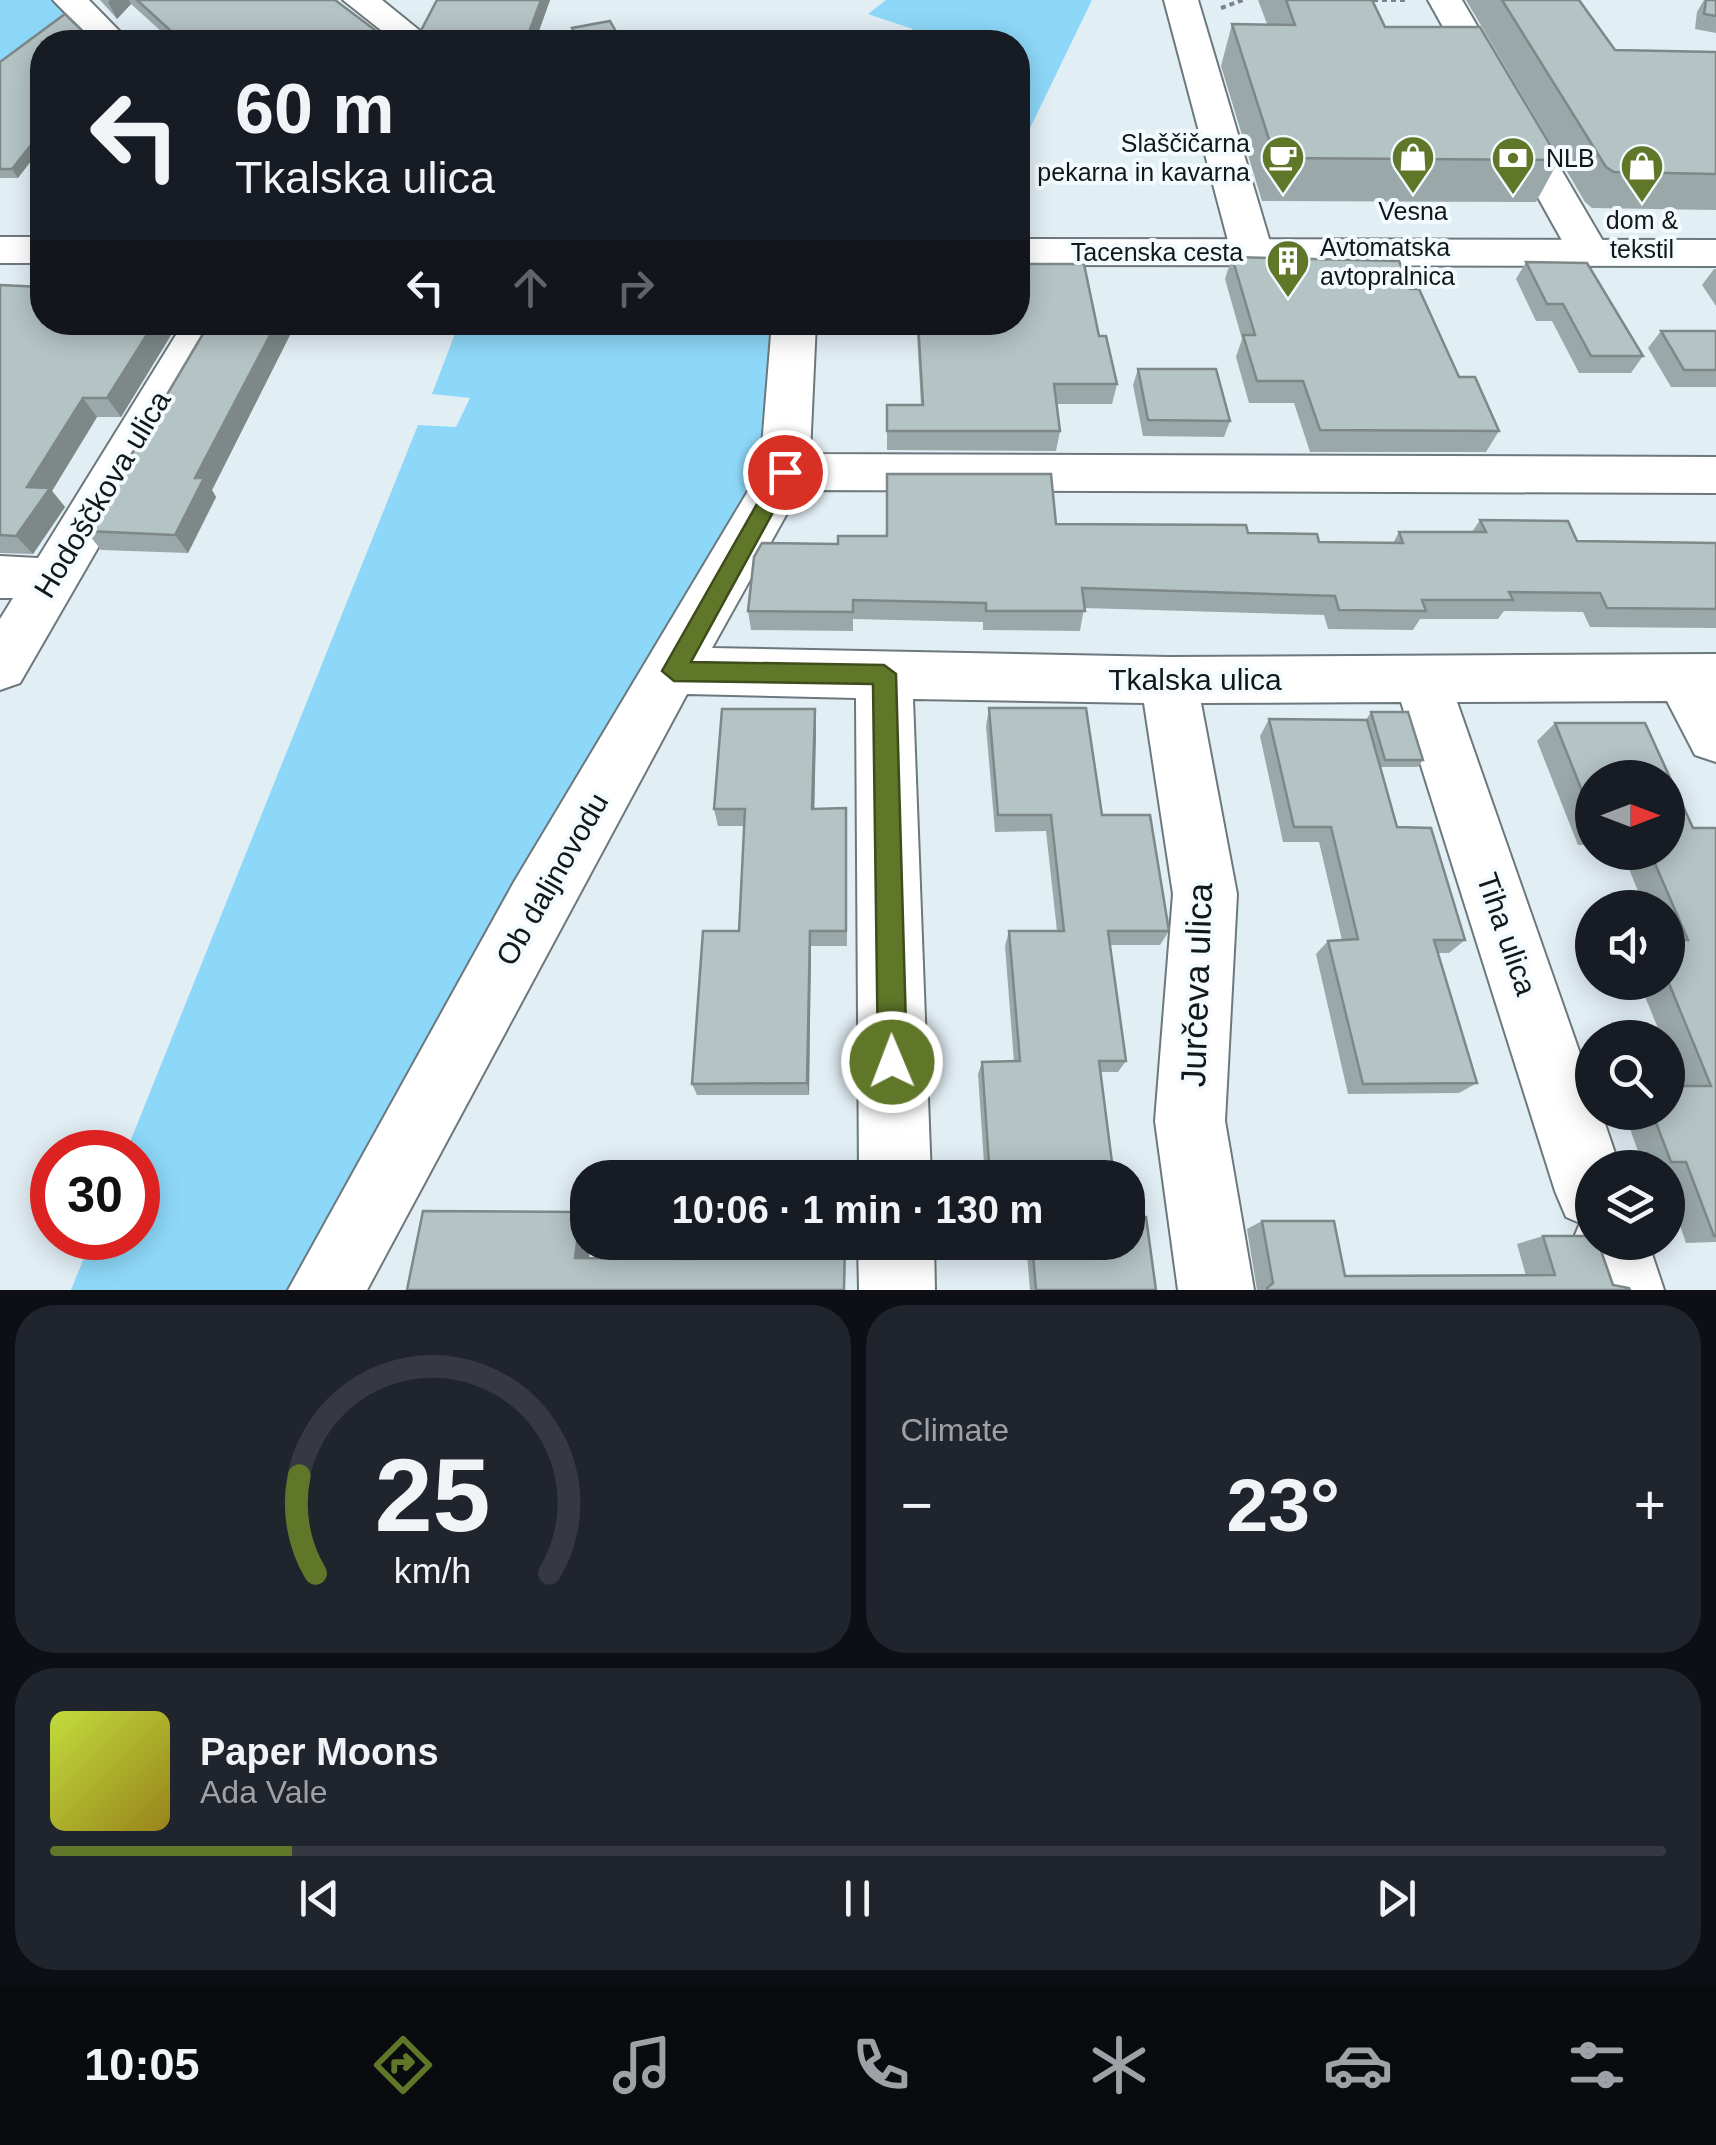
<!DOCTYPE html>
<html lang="en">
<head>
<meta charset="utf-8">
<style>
  body { margin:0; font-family:Arial,sans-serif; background:#20242c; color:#f1f3f6; height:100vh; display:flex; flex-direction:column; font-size:38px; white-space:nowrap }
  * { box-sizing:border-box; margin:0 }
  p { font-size:32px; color:#9ea1a6 }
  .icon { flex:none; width:55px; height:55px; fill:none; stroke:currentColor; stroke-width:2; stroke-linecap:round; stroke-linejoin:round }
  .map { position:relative; height:1290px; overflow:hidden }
  .side { display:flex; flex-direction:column; gap:15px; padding:15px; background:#0d0f14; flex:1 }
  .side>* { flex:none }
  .guide { position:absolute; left:30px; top:30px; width:1000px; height:305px; border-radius:40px; box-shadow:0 5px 25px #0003; background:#171b24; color:#f1f3f6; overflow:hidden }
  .needle { width:65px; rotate:90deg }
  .buttons { position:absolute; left:1575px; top:760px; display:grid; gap:20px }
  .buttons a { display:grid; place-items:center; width:110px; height:110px; border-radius:50%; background:#171b24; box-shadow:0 5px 25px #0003; font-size:50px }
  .speed { position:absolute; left:30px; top:1130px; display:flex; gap:20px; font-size:50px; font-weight:700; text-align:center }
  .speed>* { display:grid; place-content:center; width:130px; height:130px; border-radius:50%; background:#171b24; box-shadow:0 5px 25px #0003; line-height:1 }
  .speed .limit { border:15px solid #d22; background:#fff; color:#111 }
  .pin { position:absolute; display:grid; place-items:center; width:85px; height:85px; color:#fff; margin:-42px; border:5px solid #fff; border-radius:50%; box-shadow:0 2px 10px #0007 }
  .me { position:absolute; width:110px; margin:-55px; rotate:359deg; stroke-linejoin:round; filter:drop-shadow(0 0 8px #0008) }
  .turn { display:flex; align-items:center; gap:35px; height:210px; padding:0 40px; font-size:45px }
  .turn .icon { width:130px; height:130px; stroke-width:2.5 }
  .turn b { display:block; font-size:70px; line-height:85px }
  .lanes { display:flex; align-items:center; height:95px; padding:0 40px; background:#0003; justify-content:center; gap:50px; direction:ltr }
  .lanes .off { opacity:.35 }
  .big { font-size:75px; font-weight:700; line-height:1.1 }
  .side .tile { flex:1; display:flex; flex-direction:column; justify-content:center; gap:15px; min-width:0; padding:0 35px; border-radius:40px; background:#20242c }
  .side .dial { align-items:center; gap:0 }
  .dial svg { height:260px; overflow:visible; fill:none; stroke:#363941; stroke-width:7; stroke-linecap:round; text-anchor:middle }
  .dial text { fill:#f1f3f6; stroke:none }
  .song { display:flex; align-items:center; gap:30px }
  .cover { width:120px; height:120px; border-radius:15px; background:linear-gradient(135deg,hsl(70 70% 55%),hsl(50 70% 35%)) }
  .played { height:10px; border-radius:5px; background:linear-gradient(90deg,#607729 15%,#363941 15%) }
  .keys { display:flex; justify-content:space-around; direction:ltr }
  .heat { display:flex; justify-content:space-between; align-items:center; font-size:55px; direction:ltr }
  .side .tiles { flex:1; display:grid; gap:15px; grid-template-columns:1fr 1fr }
  .tile:last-child { grid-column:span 2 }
  .trip { position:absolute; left:570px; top:1160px; width:575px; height:100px; border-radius:40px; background:#171b24; box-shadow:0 5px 25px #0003; font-weight:700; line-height:100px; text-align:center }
  .dock { display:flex; height:160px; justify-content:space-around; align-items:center; background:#090b0e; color:#9ea1a6 }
  .dock .icon { width:70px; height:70px }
  .dock .on { color:#607729 }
  .dock b { font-size:45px; color:#f1f3f6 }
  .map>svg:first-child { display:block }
</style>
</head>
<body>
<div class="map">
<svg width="1716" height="1290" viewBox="0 0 1716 1290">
  <rect width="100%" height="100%" fill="#e1eef4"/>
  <g fill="#8dd8f8">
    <path d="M0,0H53L94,42H42L0,177Z"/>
    <path d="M886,0H1092L1018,153V42H902L913,29L868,14Z"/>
    <path d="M459,323H785L762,476L304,1290H71L92,1238H138V1152H126L418,425L456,427L470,398L432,394Z"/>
  </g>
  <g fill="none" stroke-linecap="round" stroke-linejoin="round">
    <g stroke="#6c787d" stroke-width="4">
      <g id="minor">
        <path d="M53,0H89L130,42H94Z"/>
        <path d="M343,0H382L430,39L396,42Z"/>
        <path d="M1164,0H1198L1273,252L1267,261L1252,265L1237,261L1231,252Z"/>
        <path d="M1428,0H1462L1610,253L1604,262L1589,266L1574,262Z"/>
        <path d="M184,322H228L20,683L0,690V619L13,598H0V556L38,558Z"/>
        <path d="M772,322H816L810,454L1716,457V493L800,490L712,648L1169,657L1716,654V762L1695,755L1667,701L1457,702L1592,1088V1112H1601L1620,1168H1592V1242H1648L1664,1290H1588L1572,1242L1580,1223L1566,1217L1555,1191L1401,702L1201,703L1237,894L1225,1121L1254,1290H1178L1155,1121L1173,894L1144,703L913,699L931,1178H859L856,698L687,694L367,1290H288L514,882L760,471Z"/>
        <path d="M858,1242H934L935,1290H859Z"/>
      </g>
    </g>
    <g stroke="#6c787d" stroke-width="4">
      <g id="major">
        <rect x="0" y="237" width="42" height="26"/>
        <path d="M1018,239L1716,240V266L1018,265Z"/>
      </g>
    </g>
    <g stroke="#7a8387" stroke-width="4" stroke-dasharray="5 4" stroke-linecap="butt">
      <path d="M1364,0H1407"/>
      <path d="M1221,8L1243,0"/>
    </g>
    <use href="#minor" fill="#fff" fill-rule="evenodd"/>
    <use href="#major" fill="#fff" fill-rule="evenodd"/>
  </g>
  <g fill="#9ba8a9">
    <path d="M100,0H335L391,42H173L131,4L117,19Z"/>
    <path d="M550,0L535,42H415Z"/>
    <path d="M1258,0H1372L1385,27L1559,160L1536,202L1262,201L1221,66L1232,24H1267Z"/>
    <path d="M1466,0H1579L1615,50L1716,52V210L1592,208L1585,202Z"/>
    <path d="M1704,0H1716V33L1695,29L1697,12Z"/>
    <path d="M0,62L18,178H0Z"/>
    <path d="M1232,257L1410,289L1459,377L1499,431L1486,452H1310L1294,403H1249L1236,357L1242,339L1225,279Z"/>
    <path d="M1526,262L1643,356L1631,373H1579L1552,321H1536L1516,279Z"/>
    <path d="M1714,269H1716V306L1702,285Z"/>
    <path d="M0,285L42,322H179L121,417H97L52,491L65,507L33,554L0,553Z"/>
    <path d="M210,322H316L312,331H292L212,490L216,497L188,553L101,550L86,531Z"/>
    <path d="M902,322H1018L1099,336L1117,384L1112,404H1057L1060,431L1056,451L887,450V405H921L917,334L903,335Z"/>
    <path d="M1661,331H1716V387H1671L1648,348Z"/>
    <path d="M1138,369L1230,421L1224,437L1143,436L1133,385Z"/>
    <path d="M1480,520L1577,541L1716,543V628L1590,627L1583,612L1504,611L1498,619H1420L1413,630L1328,629L1324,615L1084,608L1080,631L983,630V622L853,619V631L751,630L748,611L838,544L886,536L1056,524L1248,533L1319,542L1393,543L1399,532H1472Z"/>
    <path d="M989,708L1102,815L1169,931L1160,945H1110L1126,1061L1118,1072H1101L1114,1178H985L978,1074L982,1062H1014L1005,946L1009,931H1057L1046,831L995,832L986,726Z"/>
    <path d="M815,709L816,728L814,809L846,808L847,946H811L809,1095H697L692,1084L739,931L744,826H718L714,809Z"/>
    <path d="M1371,712L1423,760L1418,767H1381L1397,827L1465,940L1449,953H1438L1477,1083L1459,1093L1348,1094L1316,954L1328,941L1342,940L1319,842H1283L1260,736L1269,719L1366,720Z"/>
    <path d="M1555,723L1693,828H1716V1242L1686,1243L1668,1191V1168H1644L1624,1112H1668L1681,1086L1668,1052V1038H1662L1639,982H1668V908H1645L1622,852H1668L1592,778V845H1578L1537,741Z"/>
    <path d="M1262,1221L1345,1276H1526L1517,1244L1543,1236L1613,1285L1630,1290H1257L1247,1229Z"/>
    <path d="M1026,1242H1128L1156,1290H1030Z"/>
  </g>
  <g fill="#7e8889">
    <path d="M110,0H129L131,4L117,19L108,2Z"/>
    <path d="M541,0H550L535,42H530L528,35Z"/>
    <path d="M42,131V147L18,178L12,169Z"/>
    <path d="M155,322H179L121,417L107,398Z"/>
    <path d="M277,322H288L292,331L212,490L216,497L188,553L175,535L195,478Z"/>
    <path d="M307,322H316L312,331Z"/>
    <path d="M83,398L97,417L52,491L65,507L33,554L16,536L27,487Z"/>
    <path d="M815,709L816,728L814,826L812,809Z"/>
    <path d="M810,931L811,946L809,1095L807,1083Z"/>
    <path d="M581,1212L588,1218V1242H591L588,1267L575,1258Z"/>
  </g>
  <g fill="#b4c3c4" stroke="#7e8889" stroke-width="2.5">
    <path d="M137,0H335L391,42H183Z"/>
    <path d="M437,0H541L528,35H496L493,42H415Z"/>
    <path d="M1286,0H1372L1385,27H1480L1559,160L1275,158L1232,24L1295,25Z"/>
    <path d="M1502,0H1579L1615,50L1716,52V174L1614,172L1606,167Z"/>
    <path d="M1706,0H1716V16L1704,14Z"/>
    <path d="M65,14L94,42H42V131L12,169H0V62Z"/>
    <path d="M610,21L622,42H580L572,28Z"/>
    <path d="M1232,257L1399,261L1410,289H1419L1459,377H1475L1499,431L1320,430L1303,381H1257L1243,335H1255Z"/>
    <path d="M1526,262L1587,263L1643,356H1591L1563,304H1547Z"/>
    <path d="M1018,264H1084L1099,336H1106L1117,384H1054L1060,431H887V405H923L918,322H1018Z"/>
    <path d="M0,285L42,287V322H155L107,398H83L27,487L50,488L16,536L0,535Z"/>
    <path d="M210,322H277L195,478H204L175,535L86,531Z"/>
    <path d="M1661,331H1716V370H1684Z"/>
    <path d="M1138,369H1216L1230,421L1148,420Z"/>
    <path d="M887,474H1051L1056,524L1246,525L1248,533L1317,534L1319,542L1403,543L1399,532H1486L1480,520L1568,521L1577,541L1716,543V609L1607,608L1600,593L1509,592L1513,600H1422L1426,611L1339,610L1335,596L1082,588L1085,611H986V603L853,600V612L748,611L754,557L762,543L838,544V536H887Z"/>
    <path d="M989,708H1086L1102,815H1150L1169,931H1108L1126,1061H1099L1114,1178H990L982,1062L1020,1061L1009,931H1064L1051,815H998Z"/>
    <path d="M722,709H815L812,809L846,808V931H810L807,1083L692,1084L703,931H739L745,809H714Z"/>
    <path d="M1371,712H1408L1423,760H1385Z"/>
    <path d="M1269,719L1367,720L1397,827L1431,828L1465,940H1434L1477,1083L1363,1084L1328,941L1358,939L1331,827H1294Z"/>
    <path d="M1555,723H1645L1693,828H1716V1236H1714L1686,1162H1671L1652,1112H1668V1086H1711L1668,981V940H1688L1650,852H1668V778H1592V816Z"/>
    <path d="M423,1211L581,1212L575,1258L694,1259L696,1242H845L844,1290H407Z"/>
    <path d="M1128,1217H1146L1156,1290H1036L1032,1242H1128Z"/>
    <path d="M1262,1221H1334L1345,1276L1555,1275L1543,1236H1592V1242H1598L1613,1285L1629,1288L1630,1290H1268L1267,1288L1273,1283Z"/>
  </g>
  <path fill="#607729" stroke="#3e4d1b" stroke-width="2.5" d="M785,465L795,472L691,662L884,665L896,674L907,1062L903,1072L892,1076L882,1072L878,1062L873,684L674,681L662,671L778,467Z"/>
  <defs>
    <g id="cafe-pin" transform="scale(2.25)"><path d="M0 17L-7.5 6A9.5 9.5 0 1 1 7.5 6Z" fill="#607729" stroke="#f3fbfe"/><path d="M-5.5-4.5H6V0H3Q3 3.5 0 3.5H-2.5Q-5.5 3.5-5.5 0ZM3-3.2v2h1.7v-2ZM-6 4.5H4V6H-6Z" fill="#fff"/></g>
    <g id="shop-pin" transform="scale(2.25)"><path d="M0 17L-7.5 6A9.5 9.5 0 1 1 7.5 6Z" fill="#607729" stroke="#f3fbfe"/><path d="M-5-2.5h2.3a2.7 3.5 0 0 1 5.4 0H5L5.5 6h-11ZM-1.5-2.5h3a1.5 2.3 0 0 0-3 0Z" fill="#fff"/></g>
    <g id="bank-pin" transform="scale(2.25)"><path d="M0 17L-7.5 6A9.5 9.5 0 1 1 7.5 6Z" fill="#607729" stroke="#f3fbfe"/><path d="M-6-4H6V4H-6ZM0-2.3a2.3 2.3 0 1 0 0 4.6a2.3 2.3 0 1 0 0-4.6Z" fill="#fff"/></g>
    <g id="building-pin" transform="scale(2.25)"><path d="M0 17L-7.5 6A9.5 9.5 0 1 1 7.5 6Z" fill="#607729" stroke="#f3fbfe"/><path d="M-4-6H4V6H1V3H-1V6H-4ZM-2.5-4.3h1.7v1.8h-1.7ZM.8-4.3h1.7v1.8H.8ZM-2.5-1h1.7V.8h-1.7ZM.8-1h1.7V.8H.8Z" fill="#fff"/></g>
  </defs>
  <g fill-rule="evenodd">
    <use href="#cafe-pin" x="1283" y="157"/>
    <use href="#shop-pin" x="1413" y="157"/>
    <use href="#bank-pin" x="1513" y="158"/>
    <use href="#shop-pin" x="1642" y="166"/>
    <use href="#building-pin" x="1288" y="261"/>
  </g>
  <g text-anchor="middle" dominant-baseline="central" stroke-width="8" stroke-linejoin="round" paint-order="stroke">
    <g font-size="25" fill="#131719" stroke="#f3fbfe" text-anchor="start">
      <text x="1250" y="143" text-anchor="end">Slaščičarna<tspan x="1250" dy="29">pekarna in kavarna</tspan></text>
      <text x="1546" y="158">NLB</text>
      <text x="1413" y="211" text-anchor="middle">Vesna</text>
      <text x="1642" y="220" text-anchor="middle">dom &amp;<tspan x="1642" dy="29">tekstil</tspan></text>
      <text x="1320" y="247">Avtomatska<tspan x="1320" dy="29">avtopralnica</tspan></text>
    </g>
    <g font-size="25" fill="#131719" stroke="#f3fbfe">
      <text x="1157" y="252">Tacenska cesta</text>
    </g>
    <g font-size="30" fill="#131719" stroke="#f3fbfe">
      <text transform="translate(102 494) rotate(-59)">Hodoščkova ulica</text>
      <text x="1195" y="679">Tkalska ulica</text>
      <text transform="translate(552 879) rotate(-60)">Ob daljnovodu</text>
      <text transform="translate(1507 934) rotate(71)">Tiha ulica</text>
    </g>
    <g font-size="35" fill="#131719" stroke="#f3fbfe">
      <text transform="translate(1196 985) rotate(-88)">Jurčeva ulica</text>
    </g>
  </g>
</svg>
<div class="buttons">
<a><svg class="needle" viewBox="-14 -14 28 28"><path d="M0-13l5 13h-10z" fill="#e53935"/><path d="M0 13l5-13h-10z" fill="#9ea1a6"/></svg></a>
<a><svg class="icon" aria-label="sound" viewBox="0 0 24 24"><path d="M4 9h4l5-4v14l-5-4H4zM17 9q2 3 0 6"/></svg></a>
<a><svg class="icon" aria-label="search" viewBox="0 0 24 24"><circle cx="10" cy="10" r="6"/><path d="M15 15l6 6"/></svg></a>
<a><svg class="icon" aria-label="layers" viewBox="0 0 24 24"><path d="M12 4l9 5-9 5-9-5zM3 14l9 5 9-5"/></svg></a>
</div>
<div class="speed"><div class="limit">30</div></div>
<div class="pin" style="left:785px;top:472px;background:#d93025"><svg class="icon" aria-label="arrive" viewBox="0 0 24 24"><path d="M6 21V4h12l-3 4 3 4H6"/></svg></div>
<svg class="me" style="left:892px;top:1062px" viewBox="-20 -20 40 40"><circle r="17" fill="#607729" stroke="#fff" stroke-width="3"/><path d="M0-11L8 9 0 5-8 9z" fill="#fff"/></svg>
<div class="trip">10:06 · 1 min · 130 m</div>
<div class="guide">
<div class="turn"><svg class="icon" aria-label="left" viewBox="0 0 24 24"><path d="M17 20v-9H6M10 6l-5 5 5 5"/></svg><div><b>60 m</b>Tkalska ulica</div></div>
<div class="lanes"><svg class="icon" aria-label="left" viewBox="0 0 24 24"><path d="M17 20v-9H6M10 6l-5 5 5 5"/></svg><svg class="icon off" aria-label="ahead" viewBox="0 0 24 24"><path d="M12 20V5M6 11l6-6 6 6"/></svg><svg class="icon off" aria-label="right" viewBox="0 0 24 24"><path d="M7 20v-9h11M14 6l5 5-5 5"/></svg></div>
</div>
</div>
<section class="side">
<div class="tiles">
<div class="tile dial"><svg viewBox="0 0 100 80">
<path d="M14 69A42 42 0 1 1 86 69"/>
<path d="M14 69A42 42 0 0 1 9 39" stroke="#607729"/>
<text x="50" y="56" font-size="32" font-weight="700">25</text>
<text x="50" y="72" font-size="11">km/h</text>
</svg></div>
<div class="tile"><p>Climate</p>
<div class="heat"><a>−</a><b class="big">23°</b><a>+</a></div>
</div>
<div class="tile">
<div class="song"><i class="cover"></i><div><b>Paper Moons</b><p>Ada Vale</p></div></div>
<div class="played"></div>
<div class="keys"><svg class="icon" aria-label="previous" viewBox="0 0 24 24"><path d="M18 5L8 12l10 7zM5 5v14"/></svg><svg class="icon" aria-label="pause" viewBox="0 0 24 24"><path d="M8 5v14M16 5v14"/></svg><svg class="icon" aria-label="next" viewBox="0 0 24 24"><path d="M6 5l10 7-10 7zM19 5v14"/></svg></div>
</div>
</div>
</section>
<nav class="dock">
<b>10:05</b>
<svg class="icon on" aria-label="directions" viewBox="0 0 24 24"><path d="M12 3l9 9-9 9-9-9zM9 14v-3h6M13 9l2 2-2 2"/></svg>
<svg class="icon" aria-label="music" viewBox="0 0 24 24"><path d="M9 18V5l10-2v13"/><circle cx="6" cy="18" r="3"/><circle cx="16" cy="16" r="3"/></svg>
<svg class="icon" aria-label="phone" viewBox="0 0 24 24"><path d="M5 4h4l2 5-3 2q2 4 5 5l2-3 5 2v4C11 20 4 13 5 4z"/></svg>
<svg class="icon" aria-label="climate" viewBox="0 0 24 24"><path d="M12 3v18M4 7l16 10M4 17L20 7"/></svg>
<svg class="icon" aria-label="car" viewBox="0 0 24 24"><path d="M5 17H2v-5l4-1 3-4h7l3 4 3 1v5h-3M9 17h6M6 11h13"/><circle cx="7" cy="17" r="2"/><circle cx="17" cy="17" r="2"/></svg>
<svg class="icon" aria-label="filters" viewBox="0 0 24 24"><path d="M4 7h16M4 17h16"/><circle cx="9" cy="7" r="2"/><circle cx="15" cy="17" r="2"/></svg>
</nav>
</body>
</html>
